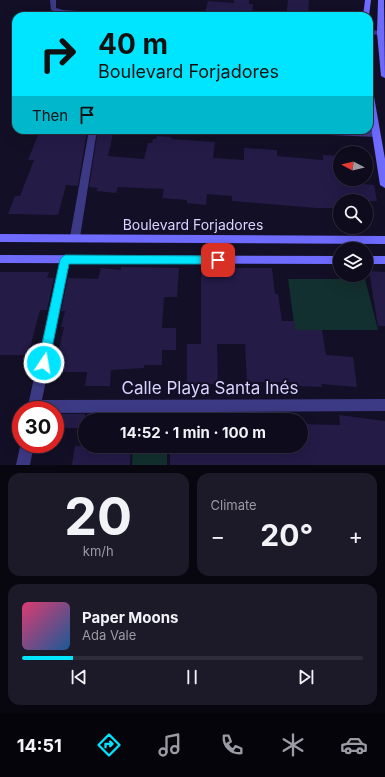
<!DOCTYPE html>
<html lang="en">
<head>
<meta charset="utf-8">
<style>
  body { margin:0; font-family:Inter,sans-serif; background:#1c1929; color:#f1f3f6; height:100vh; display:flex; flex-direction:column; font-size:15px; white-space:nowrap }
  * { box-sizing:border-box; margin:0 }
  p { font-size:13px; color:#9b9ba3 }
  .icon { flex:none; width:22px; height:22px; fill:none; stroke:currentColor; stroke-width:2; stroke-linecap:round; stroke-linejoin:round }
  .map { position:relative; height:465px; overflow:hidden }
  .drawer { display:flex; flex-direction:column; gap:8px; padding:8px; background:#08060f; flex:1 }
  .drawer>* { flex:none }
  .banner { position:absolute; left:12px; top:12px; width:361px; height:122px; border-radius:12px; box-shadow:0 4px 16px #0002,0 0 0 1px #2e2b3b; background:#00e5ff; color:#111; overflow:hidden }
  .needle { width:26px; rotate:277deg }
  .buttons { position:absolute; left:333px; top:146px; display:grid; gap:8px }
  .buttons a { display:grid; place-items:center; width:40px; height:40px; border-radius:50%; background:#0e0b1c; box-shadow:0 4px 16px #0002,0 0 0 1px #2e2b3b; font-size:20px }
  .speed { position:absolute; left:12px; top:401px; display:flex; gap:8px; font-size:20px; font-weight:700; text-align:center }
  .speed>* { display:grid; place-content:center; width:52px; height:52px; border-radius:50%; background:#0e0b1c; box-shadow:0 4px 16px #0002,0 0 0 1px #2e2b3b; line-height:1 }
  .speed .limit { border:6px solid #d22; background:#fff; color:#111 }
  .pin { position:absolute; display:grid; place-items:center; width:34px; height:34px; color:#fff; margin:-17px; border-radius:8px; box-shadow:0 2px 6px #0006 }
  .me { position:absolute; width:44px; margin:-22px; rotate:12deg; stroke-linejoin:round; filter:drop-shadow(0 0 3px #0008) }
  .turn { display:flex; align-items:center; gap:14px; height:84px; padding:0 20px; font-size:18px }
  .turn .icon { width:52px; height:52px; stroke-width:2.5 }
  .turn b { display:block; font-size:28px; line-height:34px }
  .then { display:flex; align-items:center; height:38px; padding:0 20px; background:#0003; gap:8px; font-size:15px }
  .big { font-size:30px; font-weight:700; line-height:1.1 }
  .drawer .widget { flex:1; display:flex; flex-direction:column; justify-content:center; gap:6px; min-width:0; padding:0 14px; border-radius:12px; background:#1c1929 }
  .drawer .dial { align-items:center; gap:0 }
  .dial b { font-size:52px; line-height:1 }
  .song { display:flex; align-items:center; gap:12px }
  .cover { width:48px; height:48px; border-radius:6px; background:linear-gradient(135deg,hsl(340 70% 55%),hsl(210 70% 35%)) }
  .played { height:4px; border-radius:2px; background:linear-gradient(90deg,#00e5ff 15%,#2e2b3b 15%) }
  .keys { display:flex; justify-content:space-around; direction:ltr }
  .heat { display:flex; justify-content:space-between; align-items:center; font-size:22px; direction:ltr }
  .drawer .tiles { flex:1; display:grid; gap:8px; grid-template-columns:1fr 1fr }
  .widget:last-child { grid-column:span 2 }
  .trip { position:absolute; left:78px; top:413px; width:230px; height:40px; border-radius:20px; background:#0e0b1c; box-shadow:0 4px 16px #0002,0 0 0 1px #2e2b3b; font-weight:700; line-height:40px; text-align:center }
  .menu { display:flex; height:64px; justify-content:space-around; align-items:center; background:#06040b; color:#9b9ba3 }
  .menu .icon { width:28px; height:28px }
  .menu .current { color:#00e5ff }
  .menu b { font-size:18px; color:#f1f3f6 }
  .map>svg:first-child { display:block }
</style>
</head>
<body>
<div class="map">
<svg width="385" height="465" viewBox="0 0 385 465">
  <rect width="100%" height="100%" fill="#130f26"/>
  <g fill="#12302f">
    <path d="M288,279H365L378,330H295Z"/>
    <path d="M168,414V420H134L135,415Z"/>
    <path d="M133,446H167V465H132Z"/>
  </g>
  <g fill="#241b47">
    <path d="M234,0H249V4H253L252,16H204L208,1L234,3Z"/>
    <path d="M288,0H309L308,16H286Z"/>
    <path d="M40,130H87L78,186L66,185L58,215L8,214L15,196H20L34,160H28Z"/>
    <path d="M98,130H114L108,156L144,159L148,143H152L153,139H156L157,136L171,137V139L215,142L213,158L244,160V148L277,150V156L323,160V155L340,156V179H347L348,183L374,185L377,201H340V208H316L232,201V196L207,194L206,205L187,203V200L162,198L164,189L118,187L116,193L96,191L98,188L89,187Z"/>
    <path d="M121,267L179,268L177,297H164L162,328H176V350H162V365H144V368L111,370L110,386H85L87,372H54L64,327H61L65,311H61L68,278L98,279L101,268L121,270Z"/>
    <path d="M201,268H272L275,294H278L282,321H294L295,330H322L326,355L353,357L357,387L321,384L322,387L297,386V382H247L245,344H217L218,384H187V344H201Z"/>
    <path d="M369,271L385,272V326H378Z"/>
    <path d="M0,272H49L47,278H54L47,310H40L28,355H0Z"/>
    <rect x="55" y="414" width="30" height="14"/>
    <path d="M339,415L385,421V465H170V446H301V424L340,425Z"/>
    <path d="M75,446H131L130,465H72Z"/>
  </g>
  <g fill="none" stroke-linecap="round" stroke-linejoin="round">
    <g fill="#3d3a85" fill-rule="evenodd">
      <path d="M50,0H56V8L63,10L122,14L125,16L62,14L51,10Z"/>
      <path d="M369,30L380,31L383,33L380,35L369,34Z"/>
      <path d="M89,130H97L80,237L79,240L75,241L71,240L70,237Z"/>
      <path d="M280,130C294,130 374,127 380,134L376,137L284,133Z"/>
      <path d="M65,256L69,257L70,260L42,400L385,399V411L55,413V410H27L60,260L61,257Z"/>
      <path d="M21,442V444H34L30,465H16Z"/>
    </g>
    <g fill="#6f6bff" fill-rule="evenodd">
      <path d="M365,0H371L369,16H363Z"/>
      <path d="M378,0H384L385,78L381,76L377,33Z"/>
      <path d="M369,89L373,91L385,159V188L380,185L369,114Z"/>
      <path d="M0,234L385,236V244L0,242Z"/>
      <path d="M0,255L340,256V264L0,263Z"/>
      <rect x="366" y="256" width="19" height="8"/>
    </g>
  </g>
  <path fill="#00e5ff" stroke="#0095a6" d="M65,255L218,256L221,257L223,260L221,262L218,264H69L49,363L48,367L44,368L40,367L38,363L60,260L62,257Z"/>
  <g text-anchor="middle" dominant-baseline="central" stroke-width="4" stroke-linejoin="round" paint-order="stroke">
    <g font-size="14" fill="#d9d4ff" stroke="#130f26">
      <text x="193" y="224">Boulevard Forjadores</text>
    </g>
    <g font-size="17" fill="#d9d4ff" stroke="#130f26">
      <text x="210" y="388">Calle Playa Santa Inés</text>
    </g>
  </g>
</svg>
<div class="buttons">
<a><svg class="needle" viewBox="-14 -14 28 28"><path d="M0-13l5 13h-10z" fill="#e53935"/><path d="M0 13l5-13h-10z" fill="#9b9ba3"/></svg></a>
<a><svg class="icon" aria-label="search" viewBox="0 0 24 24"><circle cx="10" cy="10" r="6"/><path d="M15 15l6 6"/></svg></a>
<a><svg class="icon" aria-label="layers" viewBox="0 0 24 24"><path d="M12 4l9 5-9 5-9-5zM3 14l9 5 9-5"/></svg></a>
</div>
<div class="speed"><div class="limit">30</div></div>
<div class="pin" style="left:218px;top:260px;background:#d93025"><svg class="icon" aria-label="arrive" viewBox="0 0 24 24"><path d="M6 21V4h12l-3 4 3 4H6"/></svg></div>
<svg class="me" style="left:44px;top:363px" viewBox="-20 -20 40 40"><circle r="17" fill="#00e5ff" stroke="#fff" stroke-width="3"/><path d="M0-11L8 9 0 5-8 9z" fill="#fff"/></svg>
<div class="trip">14:52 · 1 min · 100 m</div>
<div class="banner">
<div class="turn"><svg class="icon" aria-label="right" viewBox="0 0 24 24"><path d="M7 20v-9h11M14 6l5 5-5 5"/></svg><div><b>40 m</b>Boulevard Forjadores</div></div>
<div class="then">Then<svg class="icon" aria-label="arrive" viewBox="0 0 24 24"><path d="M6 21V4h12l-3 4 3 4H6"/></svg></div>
</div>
</div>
<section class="drawer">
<div class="tiles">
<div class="widget dial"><b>20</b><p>km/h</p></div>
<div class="widget"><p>Climate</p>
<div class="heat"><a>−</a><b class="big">20°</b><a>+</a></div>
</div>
<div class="widget">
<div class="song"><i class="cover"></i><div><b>Paper Moons</b><p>Ada Vale</p></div></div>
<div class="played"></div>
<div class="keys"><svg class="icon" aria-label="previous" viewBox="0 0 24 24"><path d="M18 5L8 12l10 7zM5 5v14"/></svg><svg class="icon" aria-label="pause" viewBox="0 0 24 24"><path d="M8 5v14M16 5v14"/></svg><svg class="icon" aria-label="next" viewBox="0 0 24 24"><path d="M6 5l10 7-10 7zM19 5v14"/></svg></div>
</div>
</div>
</section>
<nav class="menu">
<b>14:51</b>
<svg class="icon current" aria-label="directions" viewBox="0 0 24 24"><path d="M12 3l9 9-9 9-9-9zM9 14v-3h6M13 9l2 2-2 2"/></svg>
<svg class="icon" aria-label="music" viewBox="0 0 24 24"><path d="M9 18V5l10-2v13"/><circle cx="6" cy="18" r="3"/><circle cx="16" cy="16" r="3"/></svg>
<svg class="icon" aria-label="phone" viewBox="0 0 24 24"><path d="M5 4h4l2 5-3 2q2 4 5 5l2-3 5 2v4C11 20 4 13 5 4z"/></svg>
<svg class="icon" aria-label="climate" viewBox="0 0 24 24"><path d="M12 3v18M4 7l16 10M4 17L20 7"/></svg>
<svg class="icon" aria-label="car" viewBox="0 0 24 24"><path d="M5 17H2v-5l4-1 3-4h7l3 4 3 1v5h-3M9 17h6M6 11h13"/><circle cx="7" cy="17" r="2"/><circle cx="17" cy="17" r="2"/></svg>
</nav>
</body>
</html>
